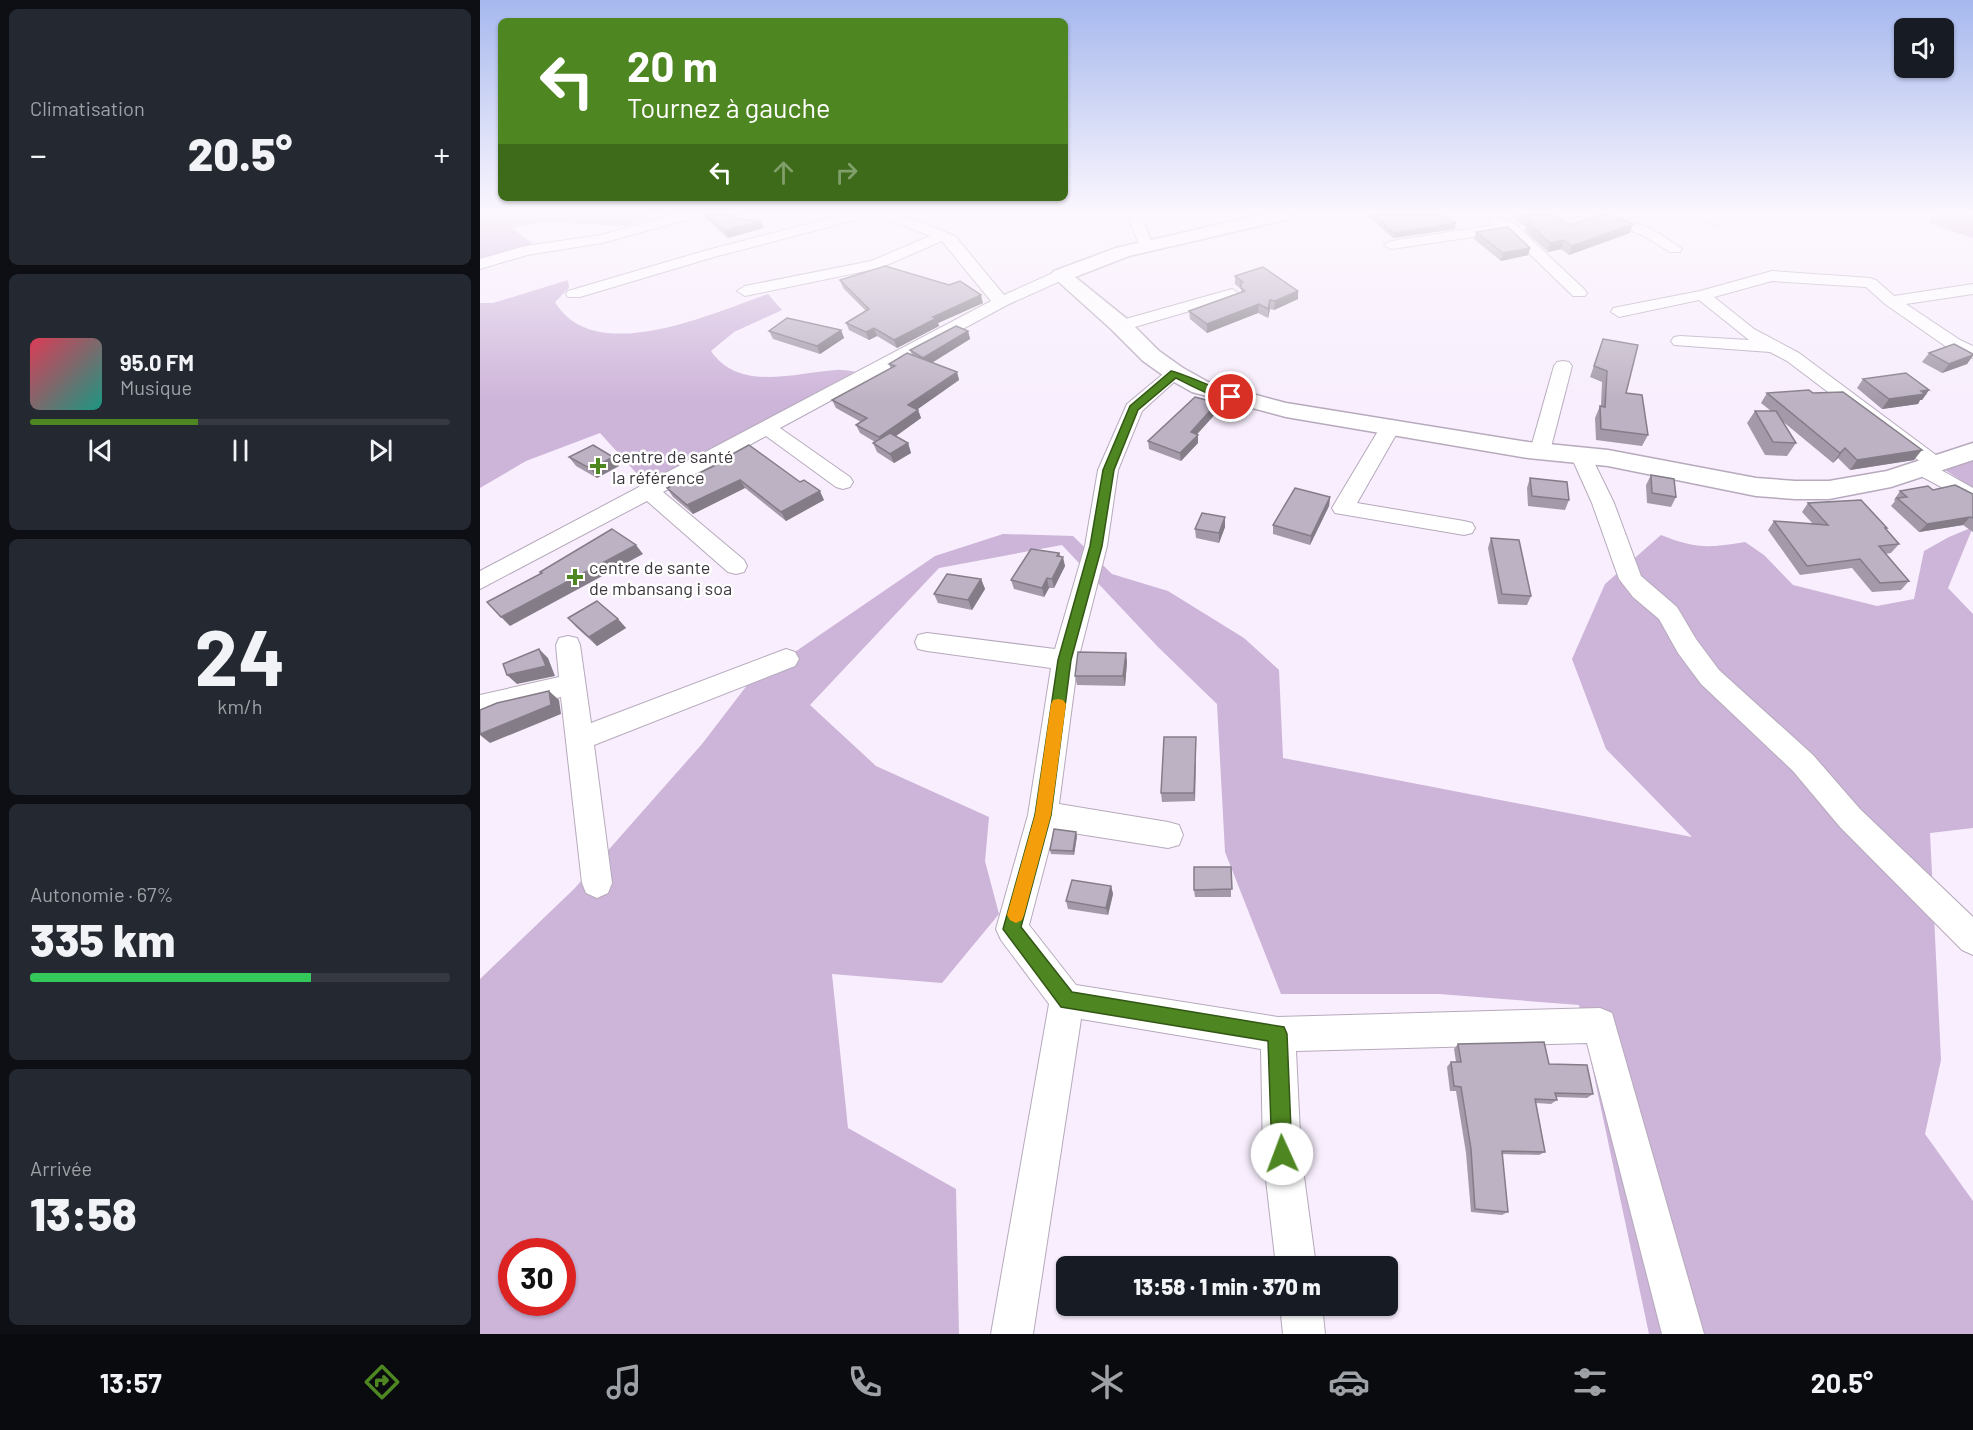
<!DOCTYPE html>
<html lang="fr">
<head>
<meta charset="utf-8">
<style>
  body { margin:0; font-family:Barlow,sans-serif; background:#242831; color:#f1f3f6; height:100vh; display:flex; flex-direction:column; font-size:22px; white-space:nowrap }
  * { box-sizing:border-box; margin:0 }
  p { font-size:20px; color:#9ea1a6 }
  .icon { flex:none; width:33px; height:33px; fill:none; stroke:currentColor; stroke-width:2; stroke-linecap:round; stroke-linejoin:round }
  .map { position:relative; flex:1; overflow:hidden }
  .side { display:flex; flex-direction:column; gap:9px; padding:9px; background:#0d0f14; width:480px }
  .side>* { flex:none }
  .banner { position:absolute; left:18px; top:18px; width:570px; height:183px; border-radius:9px; box-shadow:0 2px 4px #0004; background:#4e8621; color:#fff; overflow:hidden }
  .fabs { position:absolute; left:1414px; top:18px; display:grid; gap:12px }
  .fabs a { display:grid; place-items:center; width:60px; height:60px; border-radius:9px; background:#171b24; box-shadow:0 2px 4px #0004; font-size:30px }
  .speed { position:absolute; left:18px; top:1238px; display:flex; gap:12px; font-size:30px; font-weight:700; text-align:center }
  .speed>* { display:grid; place-content:center; width:78px; height:78px; border-radius:50%; background:#171b24; box-shadow:0 2px 4px #0004; line-height:1 }
  .speed .limit { border:9px solid #d22; background:#fff; color:#111 }
  .pin { position:absolute; display:grid; place-items:center; width:51px; height:51px; color:#fff; margin:-26px; border:3px solid #fff; border-radius:50%; box-shadow:0 2px 6px #0007 }
  .me { position:absolute; width:66px; margin:-33px; rotate:358deg; stroke-linejoin:round; filter:drop-shadow(0 0 4px #0008) }
  .turn { display:flex; align-items:center; gap:21px; height:126px; padding:0 30px; font-size:27px }
  .turn .icon { width:78px; height:78px; stroke-width:2.5 }
  .turn b { display:block; font-size:42px; line-height:51px }
  .lanes { display:flex; align-items:center; height:57px; padding:0 30px; background:#0003; justify-content:center; gap:30px; direction:ltr }
  .lanes .off { opacity:.35 }
  .big { font-size:45px; font-weight:800; line-height:1.1 }
  .side .widget { flex:1; display:flex; flex-direction:column; justify-content:center; gap:9px; min-width:0; padding:0 21px; border-radius:9px; background:#242831 }
  .side .dial { align-items:center; gap:0 }
  .dial b { font-size:78px; line-height:1 }
  .song { display:flex; align-items:center; gap:18px }
  .cover { width:72px; height:72px; border-radius:9px; background:linear-gradient(135deg,hsl(350 70% 55%),hsl(170 70% 35%)) }
  .played { height:6px; border-radius:3px; background:linear-gradient(90deg,#4e8621 40%,#363941 40%) }
  .keys { display:flex; justify-content:space-around; direction:ltr }
  .heat { display:flex; justify-content:space-between; align-items:center; font-size:33px; direction:ltr }
  .charge { height:9px; border-radius:4px; background:linear-gradient(90deg,#34c759 67%,#363941 0) }
  .trip { position:absolute; left:576px; top:1256px; width:342px; height:60px; border-radius:9px; background:#171b24; box-shadow:0 2px 4px #0004; font-weight:800; line-height:60px; text-align:center }
  .dock { display:flex; height:96px; justify-content:space-around; align-items:center; background:#090b0e; color:#9ea1a6 }
  .dock .icon { width:42px; height:42px }
  .dock .selected { color:#4e8621 }
  .dock b { font-size:27px; color:#f1f3f6 }
  main { display:flex; flex:1; min-height:0 }
  .map>svg:first-child { display:block }
</style>
</head>
<body>
<main>
<section class="side">
<div class="widget"><p>Climatisation</p>
<div class="heat"><a>−</a><b class="big">20.5°</b><a>+</a></div>
</div>
<div class="widget">
<div class="song"><i class="cover"></i><div><b>95.0 FM</b><p>Musique</p></div></div>
<div class="played"></div>
<div class="keys"><svg class="icon" aria-label="previous" viewBox="0 0 24 24"><path d="M18 5L8 12l10 7zM5 5v14"/></svg><svg class="icon" aria-label="pause" viewBox="0 0 24 24"><path d="M8 5v14M16 5v14"/></svg><svg class="icon" aria-label="next" viewBox="0 0 24 24"><path d="M6 5l10 7-10 7zM19 5v14"/></svg></div>
</div>
<div class="widget dial"><b>24</b><p>km/h</p></div>
<div class="widget"><p>Autonomie · 67%</p><b class="big">335 km</b><div class="charge"></div></div>
<div class="widget"><p>Arrivée</p><b class="big">13:58</b></div>
</section>
<div class="map">
<svg width="1493" height="1334" viewBox="0 0 1493 1334">
  <rect width="100%" height="100%" fill="#f8eefd"/>
  <g fill="#cdb4d9" fill-rule="evenodd">
    <path d="M0,215H169L146,226L62,222L32,228L53,244L0,263Z"/>
    <path d="M1450,215H1493V238L1451,224Z"/>
    <path d="M88,280L89,288L75,302C114,368 232,313 288,294L302,310L254,332L231,351C259,392 314,373 356,370C366,369 378,373 388,374L170,488L120,433L46,461L0,488V303H13Z"/>
    <path d="M1493,453V488L1457,465Z"/>
    <path d="M1493,527L1468,588L1493,614V828L1450,833L1461,1060L1445,1134L1493,1201V1334H1169L1099,1005L959,994H801L745,852L737,704L678,647L582,545L459,568L330,705L396,766L509,817L505,861L519,914L462,983L352,974L368,1128L476,1189L479,1334H0V979L94,889L222,744L268,684L455,556L523,534L593,536L632,574L688,591L764,638L799,670L803,758L1212,837L1126,749L1092,659L1125,584L1181,535C1216,549 1228,548 1265,542L1284,555L1313,585L1397,606L1434,599L1444,551L1469,537ZM32,1251H82V1302H32Z"/>
  </g>
  <g fill="none" stroke-linecap="round" stroke-linejoin="round">
    <g stroke="#b6aabc" stroke-width="2">
      <g id="street">
        <path d="M193,215H215L213,218L122,243L47,255L0,269V259L45,246L121,235Z"/>
        <path d="M362,215H385L383,218L234,257L100,297H88L86,294L88,291L224,251Z"/>
        <path d="M403,215H422L475,236L524,295L575,272H587L589,275L587,278L527,305L300,428L370,477L373,482L370,487L363,489L356,487L286,436L183,492L264,560L267,566L264,572L256,574L248,572L167,501L0,589V571L511,301L462,241L400,268L265,296L257,291L265,286L391,261L450,236L405,218Z"/>
        <path d="M647,215H661L673,246L671,249H661Z"/>
        <path d="M1116,215H1135L1172,229L1202,249L1200,252H1190L1162,235L1118,218Z"/>
        <path d="M1213,215H1231L1242,222L1235,226Z"/>
        <path d="M1014,216L1035,224L1105,290L1107,293L1105,296H1093L1027,232L911,249L904,245L911,241L1014,225L1007,220Z"/>
        <path d="M1292,271L1390,278L1396,280L1414,296L1493,284V294L1426,304L1480,340L1493,346V358L1468,348L1405,304L1386,287L1292,281L1234,297L1274,329L1319,353L1464,461L1467,465L1461,470L1493,488V504L1437,474L1434,469L1437,464L1442,463L1307,361L1290,352L1194,345L1191,341L1194,337L1200,336L1269,340L1219,300L1139,317L1131,312L1133,308L1220,291Z"/>
        <path d="M752,289L760,294L758,297L641,331L635,330L633,326L635,322Z"/>
        <path d="M1083,361L1089,362L1092,366L1070,451L1067,455H1053L1050,451L1074,366L1077,362Z"/>
        <path d="M695,368L701,369L704,373L662,411L638,470L627,546L598,660L579,804L688,822L699,825L703,835L699,845L688,848L574,830L549,925L596,985L798,1017L1120,1008L1132,1013L1224,1334H1182L1107,1043L816,1051L821,1154L836,1266H796L783,1154L781,1049L601,1019L553,1334H511L569,1004L521,940L516,929L548,815L571,668L447,651L438,649L435,642L438,635L447,633L575,649L605,546L618,470L647,404L689,369Z"/>
        <path d="M911,420L918,422L921,426L877,503L984,521L992,523L995,528L992,533L984,535L855,513L852,508L901,426L904,422Z"/>
        <path d="M1100,448L1107,450L1110,454L1134,503L1161,576L1197,607L1216,639L1239,670L1333,755L1380,809L1493,917V955L1482,950L1360,827L1313,771L1221,684L1198,653L1179,619L1153,597L1139,579L1112,503L1090,454L1093,450Z"/>
        <path d="M88,636L97,638L100,645L111,723L306,649L315,652L319,659L315,666L114,745L132,883L128,893L117,898L106,893L102,883L81,697L0,717V695L79,677L76,645L79,638Z"/>
        <path d="M800,1305H842L845,1334H803Z"/>
      </g>
    </g>
    <g stroke="#b6aabc" stroke-width="3">
      <path id="secondary" d="M780,215H812L809,219L649,256L595,277L647,319L679,351L703,368L728,382L806,403L1048,442L1128,450L1276,478L1315,481H1349L1407,471L1493,443V460L1411,487L1349,499H1315L1276,496L1128,466L1048,458L806,417L712,392L687,378L663,361L631,329L571,275L574,271L636,248Z"/>
    </g>
    <use href="#street" fill="#fff" fill-rule="evenodd"/>
    <use href="#secondary" fill="#fff" fill-rule="evenodd"/>
  </g>
  <g fill="#a399a8">
    <path d="M222,215H269L255,216L252,218L284,228L248,238Z"/>
    <path d="M887,215H963L975,229L913,238Z"/>
    <path d="M1033,215H1074L1090,225L1153,224L1150,233L1089,255L1081,249L1068,252L1045,231L1046,227L1032,217Z"/>
    <path d="M996,232L1050,248L1048,255L1021,261L994,239Z"/>
    <path d="M755,276L818,299L794,310L790,309L788,318L778,313L727,333L710,319L709,311L761,292V289L755,284Z"/>
    <path d="M360,280L503,303L458,323L459,326L417,348L397,336L389,340L369,330L366,323L386,311L363,288Z"/>
    <path d="M361,330L364,338L340,354L293,339L289,331Z"/>
    <path d="M488,331L490,339L452,363L477,372L479,380L437,409L438,410L441,418L416,436L428,443L431,453L414,463L397,452L393,443L395,442L380,433L376,425L381,422L356,408L352,400L411,369L409,364L432,355L430,350Z"/>
    <path d="M1123,339L1146,393L1168,435L1162,446L1116,440L1115,418L1120,406H1121L1122,382L1110,377Z"/>
    <path d="M1449,353L1493,354V356L1487,364L1462,373L1442,362Z"/>
    <path d="M1383,379L1449,390L1442,400H1440L1438,404L1402,409L1377,388Z"/>
    <path d="M1287,393L1434,460L1370,470L1358,458L1353,463L1301,420L1316,443L1307,456L1285,455L1267,423L1275,411H1291L1281,403Z"/>
    <path d="M737,403V412L717,434L718,435V443L701,461L669,449L668,441Z"/>
    <path d="M89,457H133L139,466L117,478L96,466Z"/>
    <path d="M247,457L344,500L306,521L265,488L213,514L193,497L187,488L248,459Z"/>
    <path d="M1171,475L1196,497L1191,507L1167,503L1166,485Z"/>
    <path d="M1050,478L1089,500L1085,510L1048,506L1047,488Z"/>
    <path d="M1453,490L1493,494V532L1483,525L1439,532L1411,506L1415,501L1414,500L1420,491Z"/>
    <path d="M850,497L849,506L830,545L793,534V525Z"/>
    <path d="M1328,503L1407,528L1406,530L1419,544L1411,553L1405,554L1429,581L1421,590L1392,592L1372,568L1320,575L1288,530L1294,521L1333,524L1322,512Z"/>
    <path d="M745,517V527L739,543L716,538L715,529Z"/>
    <path d="M1011,538L1051,596L1047,605L1018,604L1008,548Z"/>
    <path d="M579,553L585,566L574,588H569L564,597L534,589L531,580Z"/>
    <path d="M501,579L505,589L492,610L458,603L454,594Z"/>
    <path d="M88,618L138,619L146,628L117,646L96,627Z"/>
    <path d="M646,653L647,662L645,686L597,685L595,676Z"/>
    <path d="M716,745L715,801L682,802L681,793Z"/>
    <path d="M597,836L594,855L571,854L570,850Z"/>
    <path d="M751,867V897H715L714,890Z"/>
    <path d="M631,886L633,894L628,915L588,909L586,901Z"/>
    <path d="M978,1044L1069,1064L1113,1094L1107,1098L1076,1097L1077,1100L1071,1104L1056,1103L1065,1152L1059,1155L1022,1154L1028,1212L1022,1215L991,1212L986,1153L976,1091H970L967,1067L971,1062H976L974,1049Z"/>
  </g>
  <g fill="#847d88">
    <path d="M249,215H254L255,216L251,220Z"/>
    <path d="M281,221L284,228L248,238L245,231Z"/>
    <path d="M976,223L975,229L913,238L914,233Z"/>
    <path d="M1153,224L1150,233L1089,255L1092,246Z"/>
    <path d="M1084,240L1081,249L1068,252L1070,243Z"/>
    <path d="M1050,248L1048,255L1021,261L1023,253Z"/>
    <path d="M818,291V299L794,310L795,301Z"/>
    <path d="M501,295L503,303L458,323L459,326L417,348L414,340L453,317Z"/>
    <path d="M790,300V309L788,318V309Z"/>
    <path d="M779,304L778,313L727,333V324Z"/>
    <path d="M394,328L397,336L389,340L386,332Z"/>
    <path d="M361,330L364,338L340,354L337,346Z"/>
    <path d="M488,331L490,339L446,366L443,358Z"/>
    <path d="M1493,355L1487,364L1462,373L1469,364Z"/>
    <path d="M477,372L479,380L431,414L428,405Z"/>
    <path d="M1449,390L1442,400H1440L1438,404L1402,409L1409,399Z"/>
    <path d="M737,403V412L711,441V432Z"/>
    <path d="M438,410L441,418L402,446L399,437Z"/>
    <path d="M718,435V443L701,461L700,453Z"/>
    <path d="M428,443L431,453L414,463L410,454Z"/>
    <path d="M1365,448L1358,458L1353,463L1360,453Z"/>
    <path d="M1442,450L1434,460L1370,470L1377,460Z"/>
    <path d="M133,457L139,466L117,478L111,469Z"/>
    <path d="M260,480L265,488L213,514L207,505Z"/>
    <path d="M340,491L344,500L306,521L301,512Z"/>
    <path d="M850,497L849,506L830,545L831,536Z"/>
    <path d="M745,517V527L739,543V533Z"/>
    <path d="M1490,517L1483,525L1439,532L1447,524Z"/>
    <path d="M156,545L163,554L30,626L21,617Z"/>
    <path d="M579,553L581,561L583,557L585,566L574,588L572,579Z"/>
    <path d="M567,578L569,588L564,597L562,588Z"/>
    <path d="M501,579L505,589L492,610L488,600Z"/>
    <path d="M138,619L146,628L117,646L109,637Z"/>
    <path d="M59,649L68,658L75,676L37,684L27,675Z"/>
    <path d="M646,653L647,662L645,686L643,676Z"/>
    <path d="M69,691L79,700L81,714L10,743L0,735V734Z"/>
    <path d="M716,737V745L715,801L714,793Z"/>
    <path d="M596,832L597,836L594,855L593,851Z"/>
    <path d="M631,886L633,894L628,915L626,908Z"/>
  </g>
  <g fill="#bdb2c3" stroke="#847d88" stroke-width="1.5">
    <path d="M226,215H249L250,218L281,221L245,231Z"/>
    <path d="M894,215H963L976,223L914,233Z"/>
    <path d="M1043,215H1074L1090,225L1120,215H1129L1153,224L1092,246L1084,240L1070,243L1048,222L1052,221Z"/>
    <path d="M1028,227L1050,248L1023,253L996,232Z"/>
    <path d="M405,266L469,285L480,281L501,295L453,317L457,318L414,340L394,328L386,332L366,323L389,309L360,280Z"/>
    <path d="M783,267L818,291L795,301L790,300L788,309L779,304L727,324L709,311L765,291L761,288V283L763,282L755,276Z"/>
    <path d="M307,318L361,330L337,346L289,331Z"/>
    <path d="M476,326L488,331L443,358L430,350Z"/>
    <path d="M1123,339L1158,345L1146,393L1162,395L1168,435L1121,429L1120,406L1125,407L1127,371L1114,366Z"/>
    <path d="M1474,344L1493,354V355L1469,364L1449,353Z"/>
    <path d="M427,353L477,372L428,405L438,410L399,437L376,425L387,418L352,400L415,366L409,364Z"/>
    <path d="M1426,373L1449,390L1441,391L1445,394L1409,399L1383,379Z"/>
    <path d="M1329,390L1333,393L1363,392L1442,450L1377,460L1365,448L1360,453L1287,393Z"/>
    <path d="M715,397L737,403L711,432L718,435L700,453L668,441Z"/>
    <path d="M1275,411H1296L1316,443L1293,442Z"/>
    <path d="M410,433L428,443L410,454L393,443Z"/>
    <path d="M113,445L133,457L111,469L89,457Z"/>
    <path d="M269,445L320,482L324,480L340,491L301,512L260,480L207,505L187,488L249,459L247,457Z"/>
    <path d="M1171,475L1194,479L1196,497L1172,493Z"/>
    <path d="M1050,478L1087,482L1089,500L1052,496Z"/>
    <path d="M1475,485L1493,494V518L1490,517L1447,524L1417,498L1427,497L1420,491L1448,486L1453,490Z"/>
    <path d="M815,488L850,497L831,536L793,525Z"/>
    <path d="M1381,500L1407,528H1405L1419,544L1399,546L1429,581L1400,583L1380,559L1327,566L1294,521L1348,525L1328,503Z"/>
    <path d="M722,513L745,517L739,533L715,529Z"/>
    <path d="M132,529L156,545L21,617L7,602L62,573L60,572Z"/>
    <path d="M1011,538L1039,540L1051,596L1022,594Z"/>
    <path d="M551,549L579,553L577,556L583,557L572,579L567,578L562,588L531,580Z"/>
    <path d="M467,574L501,579L488,600L454,594Z"/>
    <path d="M117,601L138,619L109,637L88,618Z"/>
    <path d="M59,649L66,666L27,675L23,664Z"/>
    <path d="M598,652L646,653L643,676H595Z"/>
    <path d="M69,691L71,705L0,734V710L17,703Z"/>
    <path d="M684,737H716L714,793H681Z"/>
    <path d="M574,829L596,832L593,851L570,850Z"/>
    <path d="M714,867H751L752,889L714,890Z"/>
    <path d="M592,880L631,886L626,908L586,901Z"/>
    <path d="M1064,1042L1069,1064L1107,1065L1113,1094L1075,1093L1077,1100L1055,1099L1065,1152L1022,1151L1028,1212L995,1209L991,1149L981,1087L974,1086L971,1062H981L978,1044Z"/>
  </g>
  <linearGradient id="sky" x2="0" y2="1"><stop stop-color="#a6b8ee"/><stop offset="0.53" stop-color="#fcf7fe"/><stop offset="1" stop-color="#fcf7fe" stop-opacity="0"/></linearGradient>
  <rect width="1493" height="402" fill="url(#sky)"/>
  <path fill="#4e8621" stroke="#335715" stroke-width="1.5" d="M691,371C696,371 751,394 756,397C745,405 708,384 696,378L658,410L634,470L622,546L591,660L571,815L541,927L592,992L804,1027L807,1034L812,1154L809,1161L802,1164L795,1161L792,1154L788,1041L581,1007L523,929L555,815L578,660L610,546L623,470L650,406Z"/>
  <path fill="#f59e0b" d="M578,699L583,700L586,704L571,815L544,915L542,920L536,923L530,920L527,915L555,815L571,704L573,700Z"/>
  <g fill="#4e8621" stroke="#fff" stroke-width="2">
    <path d="M115 457h6v6h6v6h-6v6h-6v-6h-6v-6h6z"/>
    <path d="M92 568h6v6h6v6h-6v6h-6v-6h-6v-6h6z"/>
  </g>
  <g text-anchor="middle" dominant-baseline="central" stroke-width="5" stroke-linejoin="round" paint-order="stroke">
    <g font-size="18" fill="#3d383f" stroke="#fff" text-anchor="start">
      <text x="132" y="456">centre de santé<tspan x="132" dy="21">la référence</tspan></text>
      <text x="109" y="567">centre de sante<tspan x="109" dy="21">de mbansang i soa</tspan></text>
    </g>
  </g>
</svg>
<div class="fabs">
<a><svg class="icon" aria-label="sound" viewBox="0 0 24 24"><path d="M4 9h4l5-4v14l-5-4H4zM17 9q2 3 0 6"/></svg></a>
</div>
<div class="speed"><div class="limit">30</div></div>
<div class="pin" style="left:751px;top:397px;background:#d93025"><svg class="icon" aria-label="arrive" viewBox="0 0 24 24"><path d="M6 21V4h12l-3 4 3 4H6"/></svg></div>
<svg class="me" style="left:802px;top:1154px" viewBox="-20 -20 40 40"><circle r="19" fill="#fff"/><path d="M0-13L10 11 0 6-10 11z" fill="#4e8621"/></svg>
<div class="trip">13:58 · 1 min · 370 m</div>
<div class="banner">
<div class="turn"><svg class="icon" aria-label="left" viewBox="0 0 24 24"><path d="M17 20v-9H6M10 6l-5 5 5 5"/></svg><div><b>20 m</b>Tournez à gauche</div></div>
<div class="lanes"><svg class="icon" aria-label="left" viewBox="0 0 24 24"><path d="M17 20v-9H6M10 6l-5 5 5 5"/></svg><svg class="icon off" aria-label="ahead" viewBox="0 0 24 24"><path d="M12 20V5M6 11l6-6 6 6"/></svg><svg class="icon off" aria-label="right" viewBox="0 0 24 24"><path d="M7 20v-9h11M14 6l5 5-5 5"/></svg></div>
</div>
</div>
</main>
<nav class="dock">
<b>13:57</b>
<svg class="icon selected" aria-label="directions" viewBox="0 0 24 24"><path d="M12 3l9 9-9 9-9-9zM9 14v-3h6M13 9l2 2-2 2"/></svg>
<svg class="icon" aria-label="music" viewBox="0 0 24 24"><path d="M9 18V5l10-2v13"/><circle cx="6" cy="18" r="3"/><circle cx="16" cy="16" r="3"/></svg>
<svg class="icon" aria-label="phone" viewBox="0 0 24 24"><path d="M5 4h4l2 5-3 2q2 4 5 5l2-3 5 2v4C11 20 4 13 5 4z"/></svg>
<svg class="icon" aria-label="climate" viewBox="0 0 24 24"><path d="M12 3v18M4 7l16 10M4 17L20 7"/></svg>
<svg class="icon" aria-label="car" viewBox="0 0 24 24"><path d="M5 17H2v-5l4-1 3-4h7l3 4 3 1v5h-3M9 17h6M6 11h13"/><circle cx="7" cy="17" r="2"/><circle cx="17" cy="17" r="2"/></svg>
<svg class="icon" aria-label="filters" viewBox="0 0 24 24"><path d="M4 7h16M4 17h16"/><circle cx="9" cy="7" r="2"/><circle cx="15" cy="17" r="2"/></svg>
<b>20.5°</b>
</nav>
</body>
</html>
